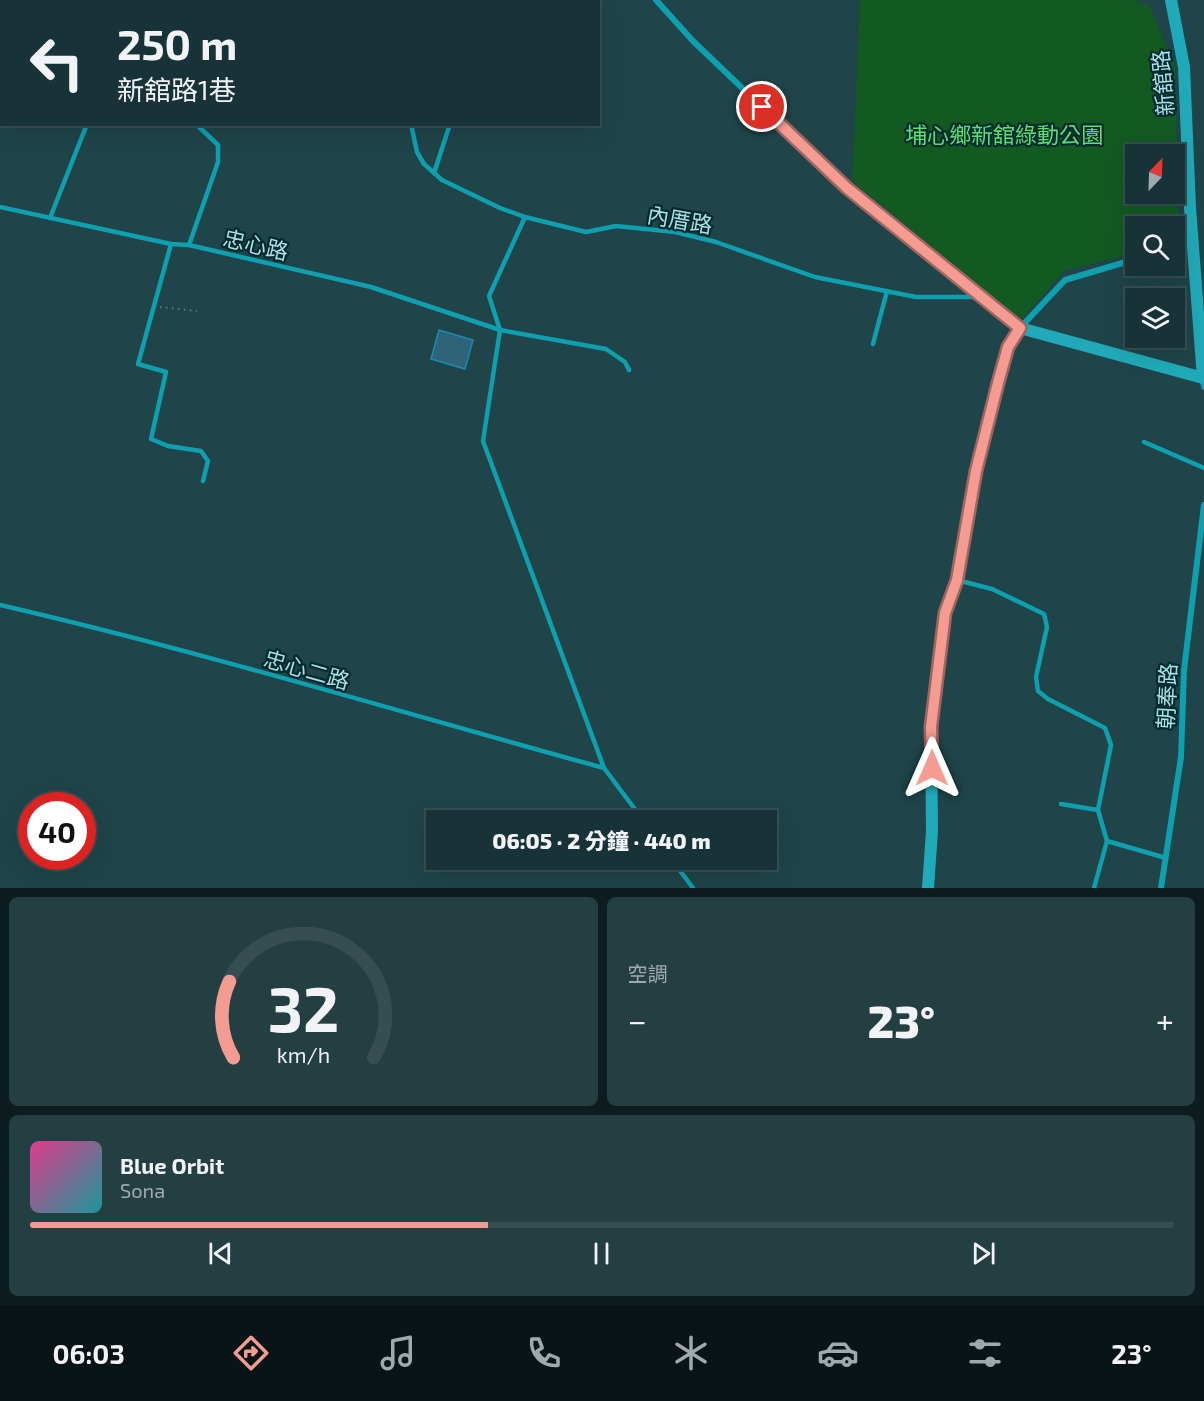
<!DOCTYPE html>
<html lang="zh-TW">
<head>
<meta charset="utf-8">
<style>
  body { margin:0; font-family:"Exo 2","Noto Sans TC",sans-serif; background:#243f42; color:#f1f3f6; height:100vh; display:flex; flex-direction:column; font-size:22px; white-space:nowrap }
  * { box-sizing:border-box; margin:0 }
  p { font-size:20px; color:#9eaaad }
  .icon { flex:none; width:33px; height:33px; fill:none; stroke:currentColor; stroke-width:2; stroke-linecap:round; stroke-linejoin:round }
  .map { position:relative; height:888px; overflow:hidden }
  .panel { display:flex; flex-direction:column; gap:9px; padding:9px; background:#0d1c1e; flex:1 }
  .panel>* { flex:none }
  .top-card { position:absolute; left:0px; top:0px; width:600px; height:126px; box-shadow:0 6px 24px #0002,0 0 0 2px #364e52; background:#173337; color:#f1f3f6; overflow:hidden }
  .needle { width:39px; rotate:23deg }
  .fabs { position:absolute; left:1125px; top:144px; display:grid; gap:12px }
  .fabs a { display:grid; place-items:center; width:60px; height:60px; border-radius:0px; background:#173337; box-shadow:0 6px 24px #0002,0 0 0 2px #364e52; font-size:30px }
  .speed { position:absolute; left:18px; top:792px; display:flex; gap:12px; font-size:30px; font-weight:700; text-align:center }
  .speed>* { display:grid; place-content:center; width:78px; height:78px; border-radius:50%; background:#173337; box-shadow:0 6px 24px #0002,0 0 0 2px #364e52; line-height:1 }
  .speed .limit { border:9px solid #d22; background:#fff; color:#111 }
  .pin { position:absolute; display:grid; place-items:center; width:51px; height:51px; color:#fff; margin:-26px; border:3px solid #fff; border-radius:50%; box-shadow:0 2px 6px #0007 }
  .me { position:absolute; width:66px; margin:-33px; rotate:0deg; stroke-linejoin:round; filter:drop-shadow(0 0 4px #0008) }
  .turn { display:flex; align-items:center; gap:21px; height:126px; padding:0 18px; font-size:27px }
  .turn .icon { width:78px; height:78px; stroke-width:2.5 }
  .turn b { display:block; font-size:42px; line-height:51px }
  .big { font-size:45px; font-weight:800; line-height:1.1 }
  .panel .tile { flex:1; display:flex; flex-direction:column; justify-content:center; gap:9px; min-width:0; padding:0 21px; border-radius:9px; background:#243f42 }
  .panel .dial { align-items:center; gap:0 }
  .dial svg { height:156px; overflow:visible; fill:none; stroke:#364e52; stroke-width:7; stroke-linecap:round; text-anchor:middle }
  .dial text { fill:#f1f3f6; stroke:none }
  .song { display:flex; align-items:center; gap:18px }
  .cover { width:72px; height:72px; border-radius:9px; background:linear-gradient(135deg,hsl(330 70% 55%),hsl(180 70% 35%)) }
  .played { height:6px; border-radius:3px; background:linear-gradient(90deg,#f59c92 40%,#364e52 40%) }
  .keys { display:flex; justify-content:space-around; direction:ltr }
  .heat { display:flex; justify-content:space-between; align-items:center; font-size:33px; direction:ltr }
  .panel .tiles { flex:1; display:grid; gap:9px; grid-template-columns:1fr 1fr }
  .tile:last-child { grid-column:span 2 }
  .trip { position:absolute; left:426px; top:810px; width:351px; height:60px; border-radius:0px; background:#173337; box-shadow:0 6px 24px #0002,0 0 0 2px #364e52; font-weight:800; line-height:60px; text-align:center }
  .tabs { display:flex; height:96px; justify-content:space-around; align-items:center; background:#091416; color:#9eaaad }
  .tabs .icon { width:42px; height:42px }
  .tabs .active { color:#f59c92 }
  .tabs b { font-size:27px; color:#f1f3f6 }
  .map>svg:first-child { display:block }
</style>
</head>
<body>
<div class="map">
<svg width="1204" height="888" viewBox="0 0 1204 888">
  <rect width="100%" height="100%" fill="#1f4449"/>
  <path fill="#135922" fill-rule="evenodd" d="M860,0H1133L1149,5L1175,66L1178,203L1181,241L1175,243L1174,226H1136L1135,253L1064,271L1021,320L852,181ZM1136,154H1174V194H1136Z"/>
  <path fill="#2f6377" stroke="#1a8cb1" stroke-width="1.5" d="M439,330L473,340L465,369L431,359Z"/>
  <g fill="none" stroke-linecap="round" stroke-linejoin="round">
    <path stroke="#547f85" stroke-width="2" stroke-dasharray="1.5 4.5" stroke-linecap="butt" d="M160,307L197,311"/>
    <g stroke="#0fa0af" stroke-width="4.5">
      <path d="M151,0L152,2"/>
      <path d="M139,2L141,0"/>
      <path d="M405,2V0"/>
      <path d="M411,124L417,152L424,164L442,180L500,208L525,217L586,232L616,226L675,232L716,242L815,277L916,297H982"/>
      <path d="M434,173L450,124"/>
      <path d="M0,207L171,244L189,245L371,287L500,330L606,349L625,362L629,370"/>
      <path d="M525,217L489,296L500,330L483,441L604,768L643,820"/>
      <path d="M50,218L87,124"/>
      <path d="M171,244L138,364L166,372L151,439L168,446L201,451L208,461L203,481"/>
      <path d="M189,245L218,162V145L196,124"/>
      <path d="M873,344L887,291"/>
      <path d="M1144,442L1204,468"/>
      <path d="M957,580L992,589L1044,614L1047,627L1036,677L1038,691L1048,699L1105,728L1111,745L1098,810L1107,841L1094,888"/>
      <path d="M0,605C203,652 403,713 604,768"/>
      <path d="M1061,804L1098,810"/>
      <path d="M1107,841L1166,858"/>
      <path d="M672,860L693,888"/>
    </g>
    <g stroke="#0fa0af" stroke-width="6">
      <path d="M656,0L693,41L847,188L1020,328L1065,280L1136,259"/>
      <path d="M1174,247L1193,241"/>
      <path d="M1203,378L1204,387"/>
      <path d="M1161,888L1181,757L1184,670L1204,505"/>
    </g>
    <path stroke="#20aab9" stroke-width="12" d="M928,888L932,831L931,727L946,613L957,580L976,471L998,383L1008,347L1020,328L1203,378L1190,208L1184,67L1171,0"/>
  </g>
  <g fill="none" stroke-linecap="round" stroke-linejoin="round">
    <g stroke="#9f655f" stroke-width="15">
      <path id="route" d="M762,107L847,188L1020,328L1008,347L998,383L976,471L957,580L945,613L931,727L932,768"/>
    </g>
    <use href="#route" stroke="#f59c92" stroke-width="10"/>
  </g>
  <g text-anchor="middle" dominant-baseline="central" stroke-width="4.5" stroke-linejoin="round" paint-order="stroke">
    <g font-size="22" fill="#aadee5" stroke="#022b2f">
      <text transform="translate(1162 83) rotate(-95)">新舘路</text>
      <text transform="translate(680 219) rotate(10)">內厝路</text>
      <text transform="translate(256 244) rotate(13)">忠心路</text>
      <text transform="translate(307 669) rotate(16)">忠心二路</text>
      <text transform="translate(1166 696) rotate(-87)">朝奉路</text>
    </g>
    <g font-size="22" fill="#5bdf70" stroke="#022b2f">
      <text x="1004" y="134">埔心鄉新舘綠動公園</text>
    </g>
  </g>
</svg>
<div class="fabs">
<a><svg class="needle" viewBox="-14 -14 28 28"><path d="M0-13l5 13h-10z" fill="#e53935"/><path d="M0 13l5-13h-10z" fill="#9eaaad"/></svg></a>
<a><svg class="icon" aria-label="search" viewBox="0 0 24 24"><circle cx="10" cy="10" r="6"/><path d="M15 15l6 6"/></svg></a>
<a><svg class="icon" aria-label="layers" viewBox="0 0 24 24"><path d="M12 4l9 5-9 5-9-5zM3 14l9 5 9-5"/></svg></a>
</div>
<div class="speed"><div class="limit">40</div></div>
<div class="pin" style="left:762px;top:107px;background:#d93025"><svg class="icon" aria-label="arrive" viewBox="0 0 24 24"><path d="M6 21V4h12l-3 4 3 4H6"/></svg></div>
<svg class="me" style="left:932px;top:768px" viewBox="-20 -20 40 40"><path d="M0-17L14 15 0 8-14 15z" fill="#f59c92" stroke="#fff" stroke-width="4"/></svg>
<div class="trip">06:05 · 2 分鐘 · 440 m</div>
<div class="top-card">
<div class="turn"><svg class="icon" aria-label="left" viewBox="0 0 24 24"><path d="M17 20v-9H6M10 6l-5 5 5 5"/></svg><div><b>250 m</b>新舘路1巷</div></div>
</div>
</div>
<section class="panel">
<div class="tiles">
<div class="tile dial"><svg viewBox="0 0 100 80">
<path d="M14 69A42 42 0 1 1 86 69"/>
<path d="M14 69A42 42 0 0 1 12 30" stroke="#f59c92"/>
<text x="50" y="56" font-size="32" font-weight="700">32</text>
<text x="50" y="72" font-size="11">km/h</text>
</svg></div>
<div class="tile"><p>空調</p>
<div class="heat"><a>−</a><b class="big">23°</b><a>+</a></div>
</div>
<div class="tile">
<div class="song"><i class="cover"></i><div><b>Blue Orbit</b><p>Sona</p></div></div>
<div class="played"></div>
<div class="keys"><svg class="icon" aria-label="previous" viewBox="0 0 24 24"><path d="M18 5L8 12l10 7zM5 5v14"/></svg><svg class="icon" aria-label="pause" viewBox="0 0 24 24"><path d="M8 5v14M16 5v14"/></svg><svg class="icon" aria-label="next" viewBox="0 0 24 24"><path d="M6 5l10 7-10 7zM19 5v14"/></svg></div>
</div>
</div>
</section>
<nav class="tabs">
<b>06:03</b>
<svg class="icon active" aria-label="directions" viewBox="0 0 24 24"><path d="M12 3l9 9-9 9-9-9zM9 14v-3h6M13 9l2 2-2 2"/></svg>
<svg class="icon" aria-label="music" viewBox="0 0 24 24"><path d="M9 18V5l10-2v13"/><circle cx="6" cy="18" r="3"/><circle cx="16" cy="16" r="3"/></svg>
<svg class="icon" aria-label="phone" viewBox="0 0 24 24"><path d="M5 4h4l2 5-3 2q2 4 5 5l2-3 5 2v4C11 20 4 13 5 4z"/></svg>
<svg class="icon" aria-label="climate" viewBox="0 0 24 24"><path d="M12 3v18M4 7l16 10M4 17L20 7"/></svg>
<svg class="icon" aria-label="car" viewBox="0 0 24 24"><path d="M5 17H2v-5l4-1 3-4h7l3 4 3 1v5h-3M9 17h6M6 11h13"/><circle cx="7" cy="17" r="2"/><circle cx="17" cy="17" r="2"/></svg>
<svg class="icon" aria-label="filters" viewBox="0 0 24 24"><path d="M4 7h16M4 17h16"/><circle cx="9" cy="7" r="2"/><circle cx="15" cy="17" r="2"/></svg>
<b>23°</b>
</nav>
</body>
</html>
